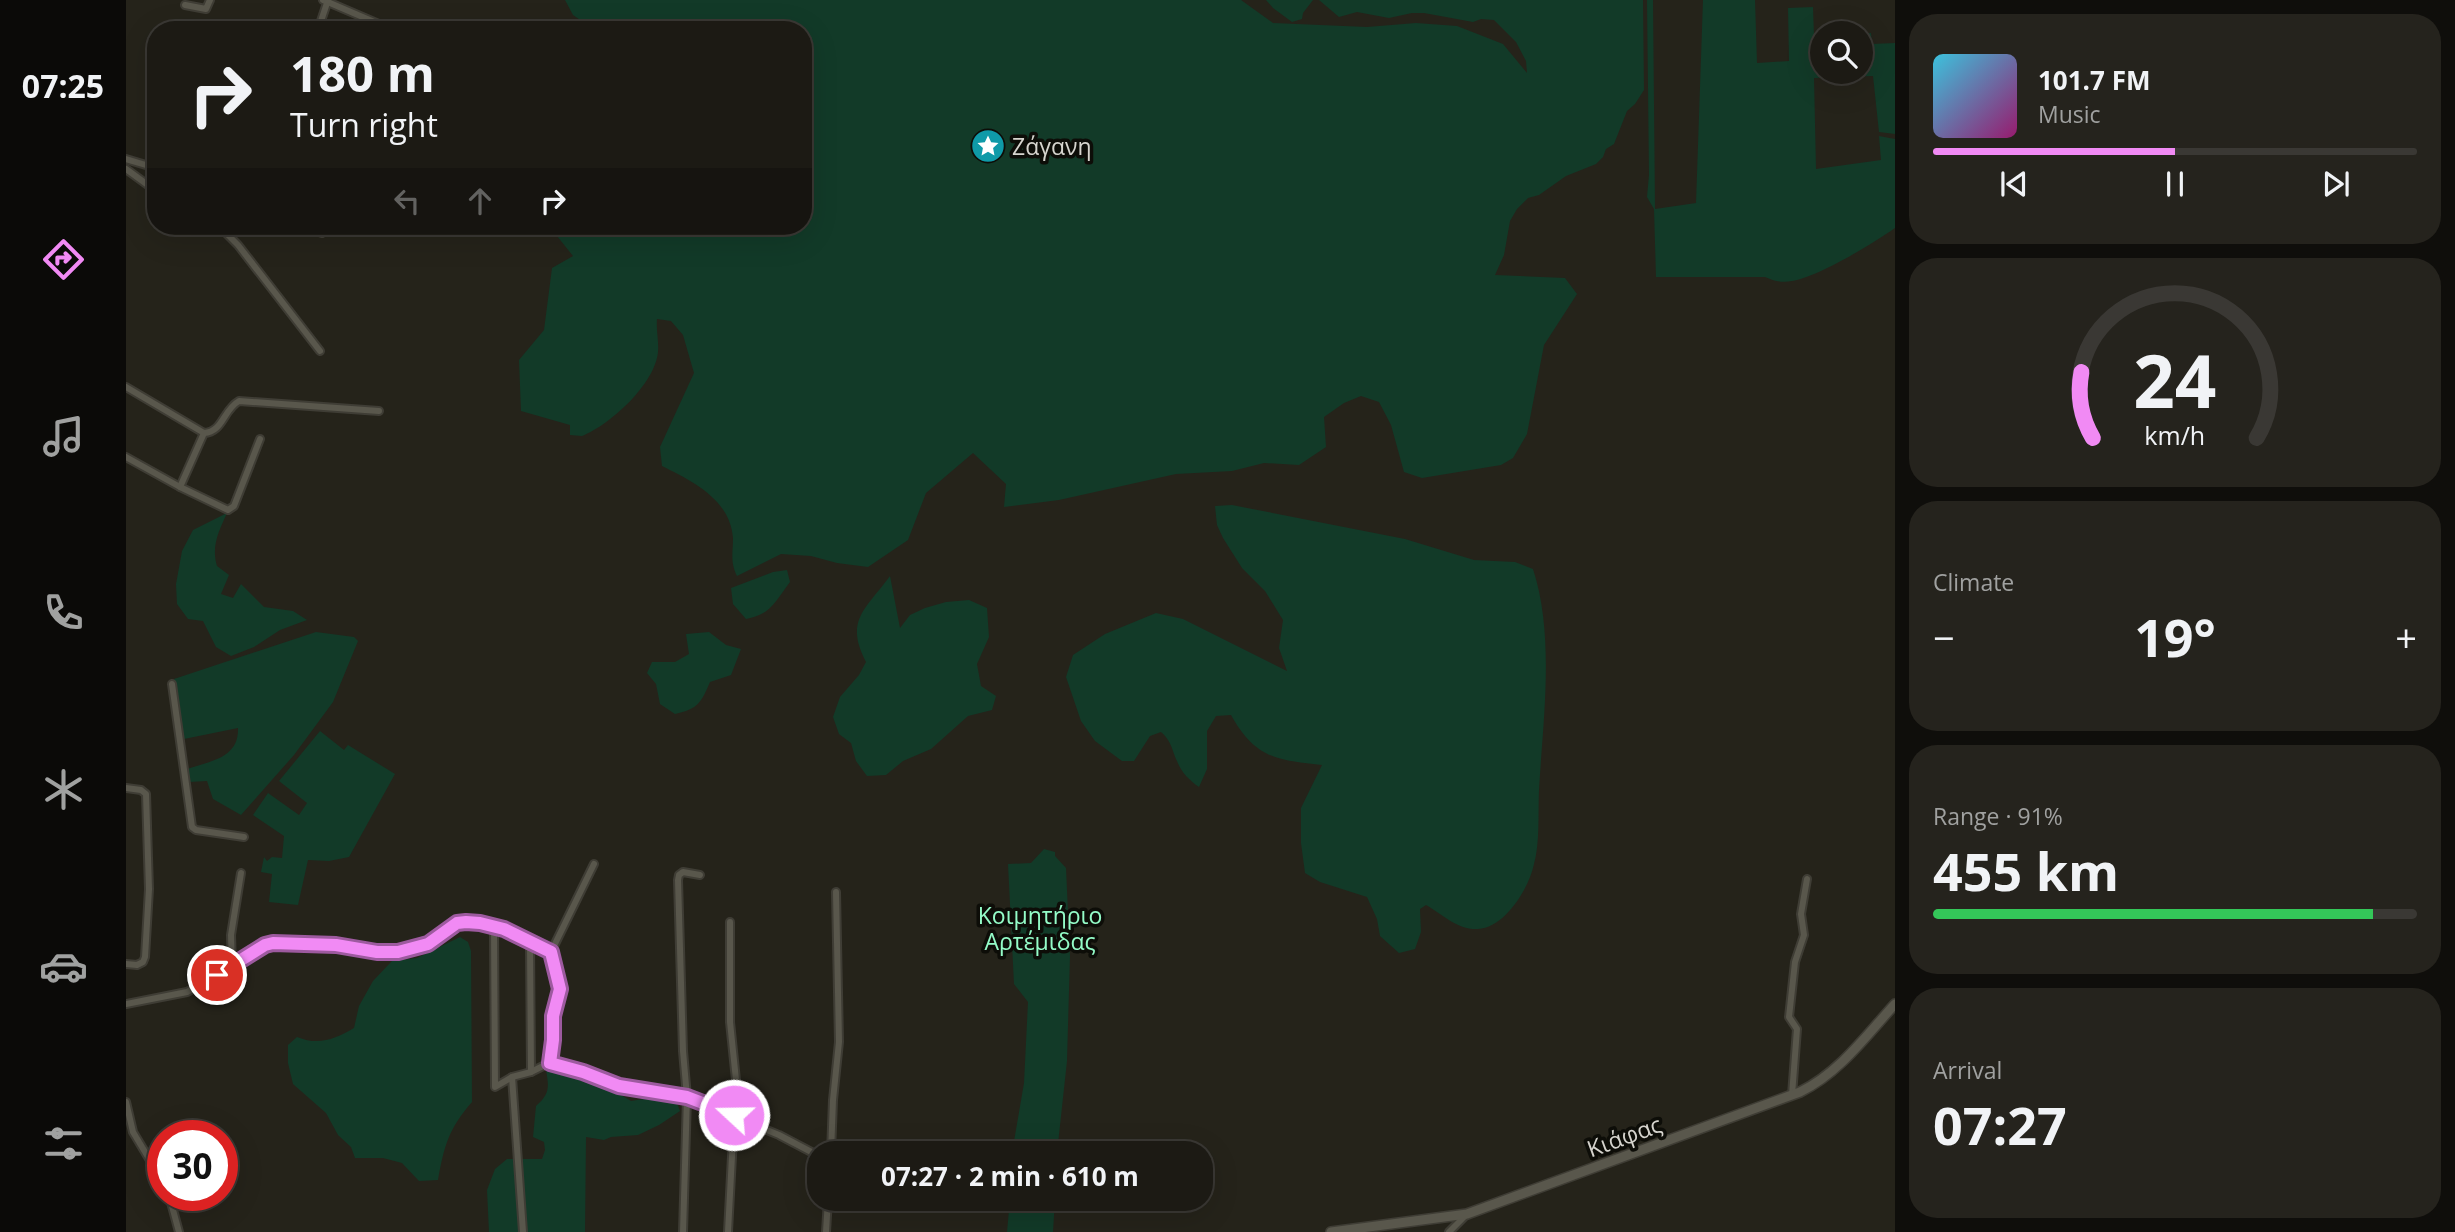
<!DOCTYPE html>
<html lang="en">
<head>
<meta charset="utf-8">
<style>
  body { margin:0; font-family:"Open Sans",sans-serif; background:#25231d; color:#f1f3f6; height:100vh; display:flex; flex-direction:column; font-size:26px; white-space:nowrap }
  * { box-sizing:border-box; margin:0 }
  p { font-size:23px; color:#a0a1a0 }
  .icon { flex:none; width:38px; height:38px; fill:none; stroke:currentColor; stroke-width:2; stroke-linecap:round; stroke-linejoin:round }
  .map { position:relative; flex:1; overflow:hidden }
  .panel { display:flex; flex-direction:column; gap:14px; padding:14px; background:#0f0e0b; width:560px }
  .panel>* { flex:none }
  .banner { position:absolute; left:21px; top:21px; width:665px; height:214px; border-radius:28px; box-shadow:0 7px 28px #0002,0 0 0 2px #3a3834; background:#1c1a14; color:#f1f3f6; overflow:hidden }
  .buttons { position:absolute; left:1684px; top:21px; display:grid; gap:14px }
  .buttons a { display:grid; place-items:center; width:63px; height:63px; border-radius:50%; background:#1c1a14; box-shadow:0 7px 28px #0002,0 0 0 2px #3a3834; font-size:35px }
  .speed { position:absolute; left:21px; top:1120px; display:flex; gap:14px; font-size:35px; font-weight:700; text-align:center }
  .speed>* { display:grid; place-content:center; width:91px; height:91px; border-radius:50%; background:#1c1a14; box-shadow:0 7px 28px #0002,0 0 0 2px #3a3834; line-height:1 }
  .speed .limit { border:10px solid #d22; background:#fff; color:#111 }
  .pin { position:absolute; display:grid; place-items:center; width:60px; height:60px; color:#fff; margin:-30px; border:4px solid #fff; border-radius:50%; box-shadow:0 2px 7px #0007 }
  .me { position:absolute; width:77px; margin:-38px; rotate:291deg; stroke-linejoin:round; filter:drop-shadow(0 0 5px #0008) }
  .turn { display:flex; align-items:center; gap:24px; height:147px; padding:0 28px; font-size:32px }
  .turn .icon { width:91px; height:91px; stroke-width:2.5 }
  .turn b { display:block; font-size:49px; line-height:60px }
  .lanes { display:flex; align-items:center; height:66px; padding:0 28px; background:#0003; justify-content:center; gap:35px; direction:ltr }
  .lanes .off { opacity:.35 }
  .big { font-size:52px; font-weight:700; line-height:1.1 }
  .panel .tile { flex:1; display:flex; flex-direction:column; justify-content:center; gap:10px; min-width:0; padding:0 24px; border-radius:28px; background:#25231d }
  .panel .dial { align-items:center; gap:0 }
  .dial svg { height:182px; overflow:visible; fill:none; stroke:#3a3834; stroke-width:7; stroke-linecap:round; text-anchor:middle }
  .dial text { fill:#f1f3f6; stroke:none }
  .song { display:flex; align-items:center; gap:21px }
  .cover { width:84px; height:84px; border-radius:10px; background:linear-gradient(135deg,hsl(190 70% 55%),hsl(320 70% 35%)) }
  .played { height:7px; border-radius:4px; background:linear-gradient(90deg,#f18af4 50%,#3a3834 50%) }
  .keys { display:flex; justify-content:space-around; direction:ltr }
  .heat { display:flex; justify-content:space-between; align-items:center; font-size:38px; direction:ltr }
  .charge { height:10px; border-radius:5px; background:linear-gradient(90deg,#34c759 91%,#3a3834 0) }
  .trip { position:absolute; left:681px; top:1141px; width:406px; height:70px; border-radius:28px; background:#1c1a14; box-shadow:0 7px 28px #0002,0 0 0 2px #3a3834; font-weight:700; line-height:70px; text-align:center }
  main { display:flex; flex:1; min-height:0 }
  .menu { display:flex; flex-direction:column; width:126px; justify-content:space-around; align-items:center; background:#0b0a08; color:#a0a1a0 }
  .menu .icon { width:49px; height:49px }
  .menu .on { color:#f18af4 }
  .menu b { font-size:32px; color:#f1f3f6 }
  .map>svg:first-child { display:block }
</style>
</head>
<body>
<main>
<nav class="menu">
<b>07:25</b>
<svg class="icon on" aria-label="directions" viewBox="0 0 24 24"><path d="M12 3l9 9-9 9-9-9zM9 14v-3h6M13 9l2 2-2 2"/></svg>
<svg class="icon" aria-label="music" viewBox="0 0 24 24"><path d="M9 18V5l10-2v13"/><circle cx="6" cy="18" r="3"/><circle cx="16" cy="16" r="3"/></svg>
<svg class="icon" aria-label="phone" viewBox="0 0 24 24"><path d="M5 4h4l2 5-3 2q2 4 5 5l2-3 5 2v4C11 20 4 13 5 4z"/></svg>
<svg class="icon" aria-label="climate" viewBox="0 0 24 24"><path d="M12 3v18M4 7l16 10M4 17L20 7"/></svg>
<svg class="icon" aria-label="car" viewBox="0 0 24 24"><path d="M5 17H2v-5l4-1 3-4h7l3 4 3 1v5h-3M9 17h6M6 11h13"/><circle cx="7" cy="17" r="2"/><circle cx="17" cy="17" r="2"/></svg>
<svg class="icon" aria-label="filters" viewBox="0 0 24 24"><path d="M4 7h16M4 17h16"/><circle cx="9" cy="7" r="2"/><circle cx="15" cy="17" r="2"/></svg>
</nav>
<div class="map">
<svg width="1769" height="1232" viewBox="0 0 1769 1232">
  <rect width="100%" height="100%" fill="#25231a"/>
  <g fill="#123a28">
    <path d="M439,0H1115L1147,23L1241,27L1290,23L1331,26L1377,44L1401,73L1400,61L1390,42L1368,20L1355,19L1347,22L1298,13H1286L1263,18L1231,12L1213,17L1193,0H1517L1518,90L1509,104L1501,111L1488,144L1480,149L1477,157L1470,164L1440,176L1413,195L1402,198L1391,209L1384,221L1378,255L1369,275L1439,278L1451,294L1418,345L1401,434L1387,458L1375,465L1296,478L1278,472L1265,425L1253,402L1235,396L1218,403L1198,417L1200,447L1173,465L1138,463L1106,471L1050,474L933,500L878,507L880,484L847,453L800,493L782,540L742,567L711,563L685,556L655,554L611,576C604,562 607,553 607,538C604,499 566,481 536,466L534,447L568,373L557,335L545,321L531,319C530,331 533,341 532,352C529,384 484,425 456,436L444,435V425L395,411L393,360L418,330L426,268L447,256L427,231L414,226H677V30H469L447,15Z"/>
    <path d="M1140,0H1187L1177,13L1176,19L1166,22L1147,8Z"/>
    <path d="M1521,0H1527L1529,209L1570,203L1577,0H1629L1631,63L1663,61L1662,8L1687,7L1688,36H1696V72H1734V34L1745,33L1746,44L1769,43V134L1753,132L1747,76L1688,78L1690,169L1755,160L1753,136L1769,139V228C1746,244 1692,277 1666,281C1656,283 1648,281 1639,277H1530L1528,209L1521,197L1523,175Z"/>
    <path d="M1106,505L1279,539L1348,560L1389,562L1407,569C1429,636 1417,720 1413,790C1412,813 1414,843 1408,864C1403,888 1379,928 1352,929C1332,930 1317,915 1300,905L1294,909L1295,932L1289,949L1273,953L1254,936L1251,919L1241,897L1194,882L1179,873L1175,843V808L1196,765C1150,760 1129,758 1105,715L1090,716L1081,731V769L1073,787C1063,780 1055,772 1051,761C1045,748 1046,742 1035,732L1024,736L1008,761H996L969,741L955,721L940,677L947,655L979,634L1030,613L1057,619L1161,671L1153,648L1157,620L1139,591L1116,568L1097,538L1091,525L1089,506Z"/>
    <path d="M101,513C93,531 85,546 91,566L103,575L95,594L107,598L115,584L138,607L167,611L181,620L154,630L128,647L105,656L90,647L77,621L62,619L51,604L50,584L56,551L67,530Z"/>
    <path d="M661,570L664,582C649,602 644,615 620,619L607,604L605,588L647,572Z"/>
    <path d="M764,576L774,628L784,615L799,608L820,602L843,600L861,608L863,637L851,664L855,686L870,696L866,710L842,716L805,749L777,761L760,775L741,776L730,761L725,743L713,734L707,717L714,697L733,675L740,662C718,620 740,609 764,576Z"/>
    <path d="M190,632L228,637L232,641L207,702L168,755L115,815L87,799L81,781L63,782L61,769C85,761 113,758 112,728L58,739L48,679Z"/>
    <path d="M583,632L600,645L615,649L605,675L584,682C575,703 572,709 549,714L534,704L530,684L521,673L526,662H549L563,654L560,634Z"/>
    <path d="M194,731L218,750L222,745L269,774L223,857L203,861L182,860L172,905L143,902L146,874L135,872L138,857L141,861L146,857L156,858L158,836L127,815L142,793L173,815L181,803L153,781Z"/>
    <path d="M918,849L929,852V856L940,868L944,956L941,1061L931,1153H886L898,1083L902,1002L888,984L882,864L905,863Z"/>
    <path d="M334,937L342,942L345,951L346,1102C323,1128 318,1146 312,1180L293,1181L276,1163L257,1158H229L225,1147L212,1135L200,1113L167,1084L162,1063V1045L171,1037C193,1046 209,1039 228,1028L233,1006L247,981L266,961L291,958Z"/>
    <path d="M428,1067L445,1071L474,1082L505,1101L530,1097L551,1103L554,1111L533,1125L512,1135L485,1137L478,1140L460,1137L459,1232H363L361,1190L369,1169L381,1159H416L419,1150L418,1142L407,1137L410,1106C424,1094 423,1087 420,1070Z"/>
    <path d="M884,1199H929L927,1232H881Z"/>
  </g>
  <g fill="none" stroke-linecap="round" stroke-linejoin="round">
    <g stroke="#3f3d35" stroke-width="10">
      <g id="street">
        <path d="M197,0L267,30"/>
        <path d="M59,5L80,9L84,0"/>
        <path d="M192,30L202,0"/>
        <path d="M0,159L30,168"/>
        <path d="M0,169L30,191"/>
        <path d="M93,226L112,245L194,351"/>
        <path d="M174,226L196,233L197,226"/>
        <path d="M0,387L78,433C97,432 97,410 113,401L253,411"/>
        <path d="M0,457L54,487L102,510L108,506L134,439"/>
        <path d="M54,487L78,433"/>
        <path d="M46,684L66,827L70,830L118,837"/>
        <path d="M0,788L15,790L20,794L23,889L19,957L17,962L11,965L0,964"/>
        <path d="M368,926L369,1087L386,1077L397,1232"/>
        <path d="M106,965L105,935L115,873"/>
        <path d="M0,1004L61,992L76,984L130,949L147,943L210,945L251,952H272L302,944L331,923L340,922L354,923L378,929L425,952"/>
        <path d="M423,1063L427,1039V1016L434,989L425,952L468,864"/>
        <path d="M405,1072L423,1063L433,1064L493,1086L561,1097L653,1135L693,1156"/>
        <path d="M386,1077L405,1072L404,943"/>
        <path d="M1666,1095L1671,1029L1663,1017L1669,962L1678,935L1675,914L1681,879"/>
        <path d="M0,1102L7,1132L37,1182"/>
        <path d="M705,1153L707,1100L713,1042L710,892"/>
        <path d="M43,1195L53,1232"/>
        <path d="M557,1232L561,1097L557,1051L552,880L553,875L557,872L574,875"/>
        <path d="M602,1232L610,1080L604,1022V922"/>
        <path d="M700,1232L702,1199"/>
        <path d="M1323,1232L1341,1214"/>
      </g>
    </g>
    <g stroke="#3f3d35" stroke-width="12">
      <path id="secondary" d="M1205,1232L1341,1214L1674,1092C1713,1073 1740,1036 1769,1004"/>
    </g>
    <use href="#street" stroke="#59574c" stroke-width="6"/>
    <use href="#secondary" stroke="#59574c" stroke-width="9"/>
  </g>
  <g fill="none" stroke-linecap="round" stroke-linejoin="round">
    <g stroke="#9d5a9f" stroke-width="18">
      <path id="route" d="M91,975L139,945L147,943L210,945L251,952H272L302,944L331,923L340,922L354,923L378,929L425,952L434,989L427,1016V1040L424,1063L457,1072L493,1086L561,1097L608,1115"/>
    </g>
    <use href="#route" stroke="#f18af4" stroke-width="12"/>
  </g>
  <defs>
    <g id="sight-disc" transform="scale(1.75)"><circle r="9.5" fill="#0f9aa8" stroke="#0d0d08"/><path d="M0-6L1.8-2.2L6-1.7L2.9 1.2L3.7 5.4L0 3.3L-3.7 5.4L-2.9 1.2L-6-1.7L-1.8-2.2Z" fill="#fff"/></g>
  </defs>
  <g fill-rule="evenodd">
    <use href="#sight-disc" x="862" y="146"/>
  </g>
  <g text-anchor="middle" dominant-baseline="central" stroke-width="7" stroke-linejoin="round" paint-order="stroke">
    <g font-size="23" fill="#d6d4ce" stroke="#0d0d08" text-anchor="start">
      <text x="886" y="146">Ζάγανη</text>
    </g>
    <g font-size="23" fill="#94fcc8" stroke="#0d0d08">
      <text x="914" y="915">Κοιμητήριο<tspan x="914" dy="26">Αρτέμιδας</tspan></text>
    </g>
    <g font-size="23" fill="#d6d4ce" stroke="#0d0d08">
      <text transform="translate(1498 1136) rotate(-20)">Κιάφας</text>
    </g>
  </g>
</svg>
<div class="buttons">
<a><svg class="icon" aria-label="search" viewBox="0 0 24 24"><circle cx="10" cy="10" r="6"/><path d="M15 15l6 6"/></svg></a>
</div>
<div class="speed"><div class="limit">30</div></div>
<div class="pin" style="left:91px;top:975px;background:#d93025"><svg class="icon" aria-label="arrive" viewBox="0 0 24 24"><path d="M6 21V4h12l-3 4 3 4H6"/></svg></div>
<svg class="me" style="left:608px;top:1115px" viewBox="-20 -20 40 40"><circle r="17" fill="#f18af4" stroke="#fff" stroke-width="3"/><path d="M0-11L8 9 0 5-8 9z" fill="#fff"/></svg>
<div class="trip">07:27 · 2 min · 610 m</div>
<div class="banner">
<div class="turn"><svg class="icon" aria-label="right" viewBox="0 0 24 24"><path d="M7 20v-9h11M14 6l5 5-5 5"/></svg><div><b>180 m</b>Turn right</div></div>
<div class="lanes"><svg class="icon off" aria-label="left" viewBox="0 0 24 24"><path d="M17 20v-9H6M10 6l-5 5 5 5"/></svg><svg class="icon off" aria-label="ahead" viewBox="0 0 24 24"><path d="M12 20V5M6 11l6-6 6 6"/></svg><svg class="icon" aria-label="right" viewBox="0 0 24 24"><path d="M7 20v-9h11M14 6l5 5-5 5"/></svg></div>
</div>
</div>
<section class="panel">
<div class="tile">
<div class="song"><i class="cover"></i><div><b>101.7 FM</b><p>Music</p></div></div>
<div class="played"></div>
<div class="keys"><svg class="icon" aria-label="previous" viewBox="0 0 24 24"><path d="M18 5L8 12l10 7zM5 5v14"/></svg><svg class="icon" aria-label="pause" viewBox="0 0 24 24"><path d="M8 5v14M16 5v14"/></svg><svg class="icon" aria-label="next" viewBox="0 0 24 24"><path d="M6 5l10 7-10 7zM19 5v14"/></svg></div>
</div>
<div class="tile dial"><svg viewBox="0 0 100 80">
<path d="M14 69A42 42 0 1 1 86 69"/>
<path d="M14 69A42 42 0 0 1 9 40" stroke="#f18af4"/>
<text x="50" y="56" font-size="32" font-weight="700">24</text>
<text x="50" y="72" font-size="11">km/h</text>
</svg></div>
<div class="tile"><p>Climate</p>
<div class="heat"><a>−</a><b class="big">19°</b><a>+</a></div>
</div>
<div class="tile"><p>Range · 91%</p><b class="big">455 km</b><div class="charge"></div></div>
<div class="tile"><p>Arrival</p><b class="big">07:27</b></div>
</section>
</main>
</body>
</html>
